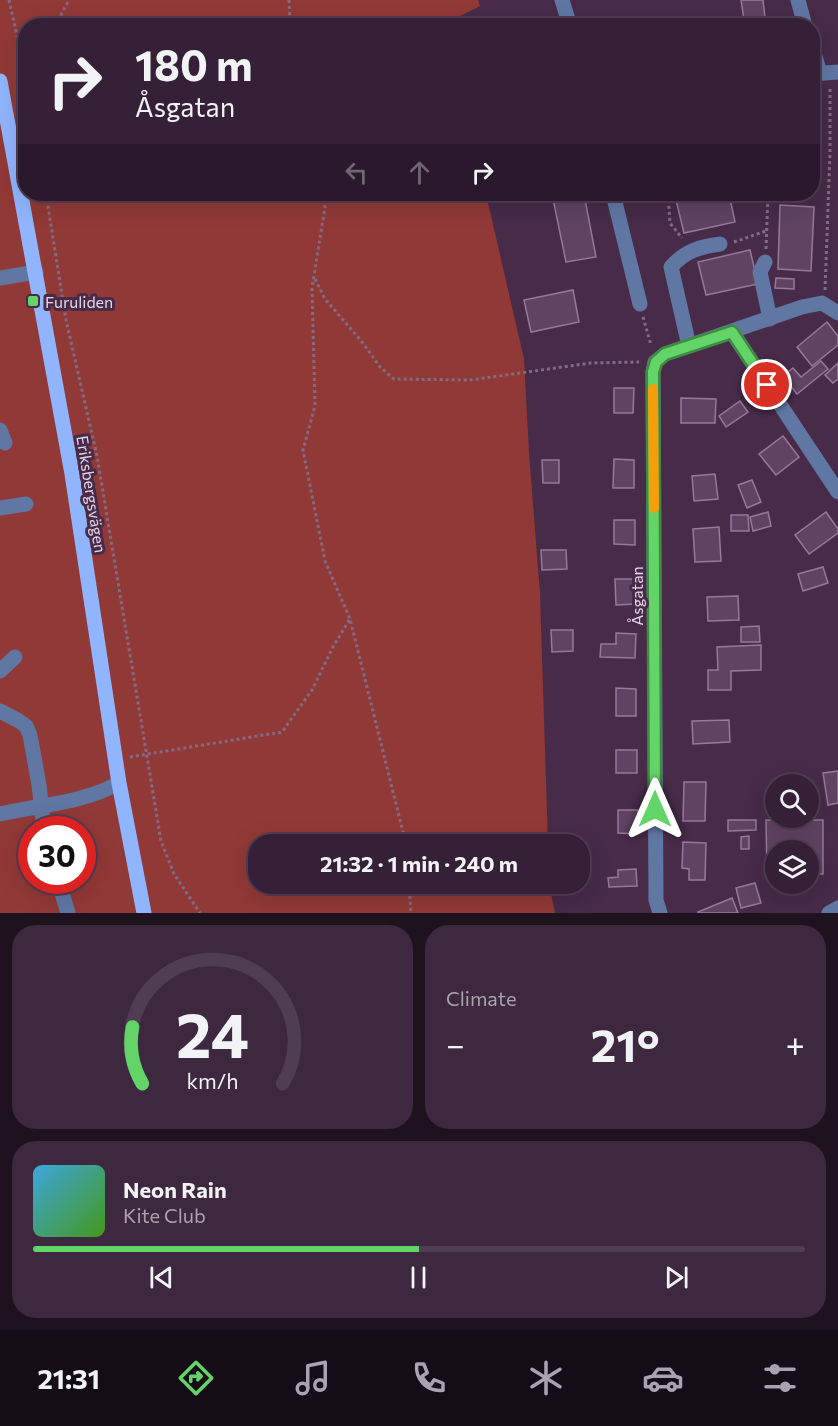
<!DOCTYPE html>
<html lang="en">
<head>
<meta charset="utf-8">
<style>
  body { margin:0; font-family:Commissioner,sans-serif; background:#3d283f; color:#f1f3f6; height:100vh; display:flex; flex-direction:column; font-size:22px; white-space:nowrap }
  * { box-sizing:border-box; margin:0 }
  p { font-size:20px; color:#aaa3ad }
  .icon { flex:none; width:33px; height:33px; fill:none; stroke:currentColor; stroke-width:2; stroke-linecap:round; stroke-linejoin:round }
  .map { position:relative; height:913px; overflow:hidden }
  .sheet { display:flex; flex-direction:column; gap:12px; padding:12px; background:#1d121e; flex:1 }
  .sheet>* { flex:none }
  .banner { position:absolute; left:18px; top:18px; width:802px; height:183px; border-radius:24px; box-shadow:0 6px 24px #0002,0 0 0 2px #4f3e52; background:#352037; color:#f1f3f6; overflow:hidden }
  .fabs { position:absolute; left:765px; top:774px; display:grid; gap:12px }
  .fabs a { display:grid; place-items:center; width:54px; height:54px; border-radius:50%; background:#352037; box-shadow:0 6px 24px #0002,0 0 0 2px #4f3e52; font-size:30px }
  .speed { position:absolute; left:18px; top:816px; display:flex; gap:12px; font-size:30px; font-weight:700; text-align:center }
  .speed>* { display:grid; place-content:center; width:78px; height:78px; border-radius:50%; background:#352037; box-shadow:0 6px 24px #0002,0 0 0 2px #4f3e52; line-height:1 }
  .speed .limit { border:9px solid #d22; background:#fff; color:#111 }
  .pin { position:absolute; display:grid; place-items:center; width:51px; height:51px; color:#fff; margin:-26px; border:3px solid #fff; border-radius:50%; box-shadow:0 2px 6px #0007 }
  .me { position:absolute; width:66px; margin:-33px; rotate:0deg; stroke-linejoin:round; filter:drop-shadow(0 0 4px #0008) }
  .turn { display:flex; align-items:center; gap:21px; height:126px; padding:0 18px; font-size:27px }
  .turn .icon { width:78px; height:78px; stroke-width:2.5 }
  .turn b { display:block; font-size:42px; line-height:51px }
  .lanes { display:flex; align-items:center; height:57px; padding:0 18px; background:#0003; justify-content:center; gap:30px; direction:ltr }
  .lanes .off { opacity:.35 }
  .big { font-size:45px; font-weight:700; line-height:1.1 }
  .sheet .widget { flex:1; display:flex; flex-direction:column; justify-content:center; gap:9px; min-width:0; padding:0 21px; border-radius:24px; background:#3d283f }
  .sheet .dial { align-items:center; gap:0 }
  .dial svg { height:156px; overflow:visible; fill:none; stroke:#4f3e52; stroke-width:7; stroke-linecap:round; text-anchor:middle }
  .dial text { fill:#f1f3f6; stroke:none }
  .song { display:flex; align-items:center; gap:18px }
  .cover { width:72px; height:72px; border-radius:9px; background:linear-gradient(135deg,hsl(200 70% 55%),hsl(100 70% 35%)) }
  .played { height:6px; border-radius:3px; background:linear-gradient(90deg,#63d468 50%,#4f3e52 50%) }
  .keys { display:flex; justify-content:space-around; direction:ltr }
  .heat { display:flex; justify-content:space-between; align-items:center; font-size:33px; direction:ltr }
  .sheet .tiles { flex:1; display:grid; gap:12px; grid-template-columns:1fr 1fr }
  .widget:last-child { grid-column:span 2 }
  .trip { position:absolute; left:248px; top:834px; width:342px; height:60px; border-radius:24px; background:#352037; box-shadow:0 6px 24px #0002,0 0 0 2px #4f3e52; font-weight:700; line-height:60px; text-align:center }
  .menu { display:flex; height:96px; justify-content:space-around; align-items:center; background:#150d16; color:#aaa3ad }
  .menu .icon { width:42px; height:42px }
  .menu .selected { color:#63d468 }
  .menu b { font-size:27px; color:#f1f3f6 }
  .map>svg:first-child { display:block }
</style>
</head>
<body>
<div class="map">
<svg width="838" height="913" viewBox="0 0 838 913">
  <rect width="100%" height="100%" fill="#472b49"/>
  <path fill="#913937" fill-rule="evenodd" d="M0,0H478L480,6L446,23V25L26,26V194H486L524,359L529,453L540,593L548,844H258V884H549L555,913H0ZM32,830H82V880H32Z"/>
  <g fill="#604362" stroke="#98789a" stroke-width="1.5">
    <path d="M741,0H763L766,26H745Z"/>
    <path d="M813,119H819L817,183L813,182Z"/>
    <path d="M552,194H584L596,257L566,262Z"/>
    <path d="M705,194H729L735,222L684,233L676,200Z"/>
    <path d="M780,205L814,207L811,271L778,269Z"/>
    <path d="M750,250L758,284L706,295L698,262Z"/>
    <path d="M776,278L794,279V289L775,288Z"/>
    <path d="M573,290L579,322L531,332L524,300Z"/>
    <path d="M827,322L838,336V345L812,366L797,347Z"/>
    <path d="M821,361L828,369L797,394L783,376L793,368L801,377Z"/>
    <path d="M838,363V379L833,383L825,375Z"/>
    <path d="M614,388H634L633,413H614Z"/>
    <path d="M681,398L716,399L715,423H681Z"/>
    <path d="M740,401L748,412L726,427L719,416Z"/>
    <path d="M783,436L799,457L776,475L759,454Z"/>
    <path d="M614,459L634,460V488H613Z"/>
    <path d="M542,460H559V483H543Z"/>
    <path d="M715,474L718,499L694,501L692,476Z"/>
    <path d="M752,480L761,502L747,508L738,485Z"/>
    <path d="M768,512L771,526L753,531L750,517Z"/>
    <path d="M826,512L838,529V533L809,554L795,535Z"/>
    <path d="M731,515H748L749,531H731Z"/>
    <path d="M614,520H635V545L614,544Z"/>
    <path d="M719,527L721,561L695,562L693,529Z"/>
    <path d="M541,550H566L567,569L542,570Z"/>
    <path d="M823,567L828,583L803,591L798,574Z"/>
    <path d="M615,579H637L636,604L616,605Z"/>
    <path d="M738,596L739,620L708,621L707,597Z"/>
    <path d="M759,626L760,642H741V627Z"/>
    <path d="M551,630H573V651L552,652Z"/>
    <path d="M616,633L636,634L635,658L600,657L601,644H616Z"/>
    <path d="M761,645V670L731,671V690H708V670H718L717,647Z"/>
    <path d="M616,688L636,689V716H616Z"/>
    <path d="M729,720L730,742L693,744L692,721Z"/>
    <rect x="616" y="750" width="21" height="23"/>
    <path d="M838,771V803L828,805L823,773Z"/>
    <path d="M684,782H706L705,821H683Z"/>
    <path d="M618,810H638V834L618,833Z"/>
    <path d="M728,820H756V830L728,831Z"/>
    <path d="M766,820H823V874H808V850H776V874H767Z"/>
    <path d="M749,836V849H741V837Z"/>
    <path d="M683,842L706,843L705,880H689V869L682,868Z"/>
    <path d="M636,869L637,886L609,887L608,878L618,877V870Z"/>
    <path d="M755,883L761,903L741,908L736,888Z"/>
    <path d="M732,898L738,913H698V912Z"/>
  </g>
  <g fill="none" stroke-linecap="round" stroke-linejoin="round">
    <g stroke="#836b85" stroke-width="3" stroke-dasharray="3 3" stroke-linecap="butt">
      <path d="M9,0L26,76"/>
      <path d="M289,0L290,26"/>
      <path d="M55,26L69,0"/>
      <path d="M46,194L66,320L97,456L161,841L174,874L200,913"/>
      <path d="M320,194L325,207L312,288L315,406L303,450L325,561L350,619L406,844"/>
      <path d="M668,194L670,223L682,238"/>
      <path d="M734,242L766,231"/>
      <path d="M766,249L768,194"/>
      <path d="M315,279L325,299L363,343L380,367L394,379L470,380L591,363L639,362"/>
      <path d="M825,290L830,153V86"/>
      <path d="M643,317L651,345"/>
      <path d="M130,757L282,732L312,690L334,645L350,619"/>
      <path d="M409,884L411,913"/>
    </g>
    <g stroke="#6076a3" stroke-width="15">
      <path d="M562,0L570,26"/>
      <path d="M798,0L805,26"/>
      <path d="M813,50L820,73"/>
      <path d="M813,74L838,72"/>
      <path d="M613,194L640,304"/>
      <path d="M765,262L760,272L770,319"/>
      <path d="M0,278L36,272"/>
      <path d="M732,332L838,492"/>
      <path d="M689,346L671,267C685,251 699,247 720,244"/>
      <path d="M0,430L5,443"/>
      <path d="M0,508L26,504"/>
      <path d="M0,671L15,657"/>
      <path d="M0,711L19,721L26,726L30,735L39,785L44,830"/>
      <path d="M0,814C40,805 83,803 119,783"/>
      <path d="M58,880L68,913"/>
      <path d="M660,913L656,900L653,372L655,362L665,354L802,307L822,303L838,313"/>
      <path d="M829,913L838,908"/>
    </g>
    <path stroke="#90b4fe" stroke-width="15" d="M0,81L72,474L119,783L144,913"/>
  </g>
  <g fill="none" stroke-linecap="round" stroke-linejoin="round">
    <g stroke="#408a44" stroke-width="15">
      <path id="route" d="M655,809L653,372L656,362L665,354L732,332L767,385"/>
    </g>
    <use href="#route" stroke="#63d468" stroke-width="10"/>
    <path stroke="#f59e0b" stroke-width="10" d="M653,389L654,508"/>
  </g>
  <rect fill="#63d468" stroke="#472b49" stroke-width="2" x="27" y="295" width="12" height="12" rx="3"/>
  <g text-anchor="middle" dominant-baseline="central" stroke-width="6" stroke-linejoin="round" paint-order="stroke">
    <g font-size="16" fill="#e6d4e7" stroke="#472b49" text-anchor="start">
      <text x="45" y="301">Furuliden</text>
    </g>
    <g font-size="16" fill="#e6d4e7" stroke="#472b49">
      <text transform="translate(92 494) rotate(81)">Eriksbergsvägen</text>
      <text transform="translate(636 596) rotate(-90)">Åsgatan</text>
    </g>
  </g>
</svg>
<div class="fabs">
<a><svg class="icon" aria-label="search" viewBox="0 0 24 24"><circle cx="10" cy="10" r="6"/><path d="M15 15l6 6"/></svg></a>
<a><svg class="icon" aria-label="layers" viewBox="0 0 24 24"><path d="M12 4l9 5-9 5-9-5zM3 14l9 5 9-5"/></svg></a>
</div>
<div class="speed"><div class="limit">30</div></div>
<div class="pin" style="left:767px;top:385px;background:#d93025"><svg class="icon" aria-label="arrive" viewBox="0 0 24 24"><path d="M6 21V4h12l-3 4 3 4H6"/></svg></div>
<svg class="me" style="left:655px;top:809px" viewBox="-20 -20 40 40"><path d="M0-17L14 15 0 8-14 15z" fill="#63d468" stroke="#fff" stroke-width="4"/></svg>
<div class="trip">21:32 · 1 min · 240 m</div>
<div class="banner">
<div class="turn"><svg class="icon" aria-label="right" viewBox="0 0 24 24"><path d="M7 20v-9h11M14 6l5 5-5 5"/></svg><div><b>180 m</b>Åsgatan</div></div>
<div class="lanes"><svg class="icon off" aria-label="left" viewBox="0 0 24 24"><path d="M17 20v-9H6M10 6l-5 5 5 5"/></svg><svg class="icon off" aria-label="ahead" viewBox="0 0 24 24"><path d="M12 20V5M6 11l6-6 6 6"/></svg><svg class="icon" aria-label="right" viewBox="0 0 24 24"><path d="M7 20v-9h11M14 6l5 5-5 5"/></svg></div>
</div>
</div>
<section class="sheet">
<div class="tiles">
<div class="widget dial"><svg viewBox="0 0 100 80">
<path d="M14 69A42 42 0 1 1 86 69"/>
<path d="M14 69A42 42 0 0 1 9 40" stroke="#63d468"/>
<text x="50" y="56" font-size="32" font-weight="700">24</text>
<text x="50" y="72" font-size="11">km/h</text>
</svg></div>
<div class="widget"><p>Climate</p>
<div class="heat"><a>−</a><b class="big">21°</b><a>+</a></div>
</div>
<div class="widget">
<div class="song"><i class="cover"></i><div><b>Neon Rain</b><p>Kite Club</p></div></div>
<div class="played"></div>
<div class="keys"><svg class="icon" aria-label="previous" viewBox="0 0 24 24"><path d="M18 5L8 12l10 7zM5 5v14"/></svg><svg class="icon" aria-label="pause" viewBox="0 0 24 24"><path d="M8 5v14M16 5v14"/></svg><svg class="icon" aria-label="next" viewBox="0 0 24 24"><path d="M6 5l10 7-10 7zM19 5v14"/></svg></div>
</div>
</div>
</section>
<nav class="menu">
<b>21:31</b>
<svg class="icon selected" aria-label="directions" viewBox="0 0 24 24"><path d="M12 3l9 9-9 9-9-9zM9 14v-3h6M13 9l2 2-2 2"/></svg>
<svg class="icon" aria-label="music" viewBox="0 0 24 24"><path d="M9 18V5l10-2v13"/><circle cx="6" cy="18" r="3"/><circle cx="16" cy="16" r="3"/></svg>
<svg class="icon" aria-label="phone" viewBox="0 0 24 24"><path d="M5 4h4l2 5-3 2q2 4 5 5l2-3 5 2v4C11 20 4 13 5 4z"/></svg>
<svg class="icon" aria-label="climate" viewBox="0 0 24 24"><path d="M12 3v18M4 7l16 10M4 17L20 7"/></svg>
<svg class="icon" aria-label="car" viewBox="0 0 24 24"><path d="M5 17H2v-5l4-1 3-4h7l3 4 3 1v5h-3M9 17h6M6 11h13"/><circle cx="7" cy="17" r="2"/><circle cx="17" cy="17" r="2"/></svg>
<svg class="icon" aria-label="filters" viewBox="0 0 24 24"><path d="M4 7h16M4 17h16"/><circle cx="9" cy="7" r="2"/><circle cx="15" cy="17" r="2"/></svg>
</nav>
</body>
</html>
